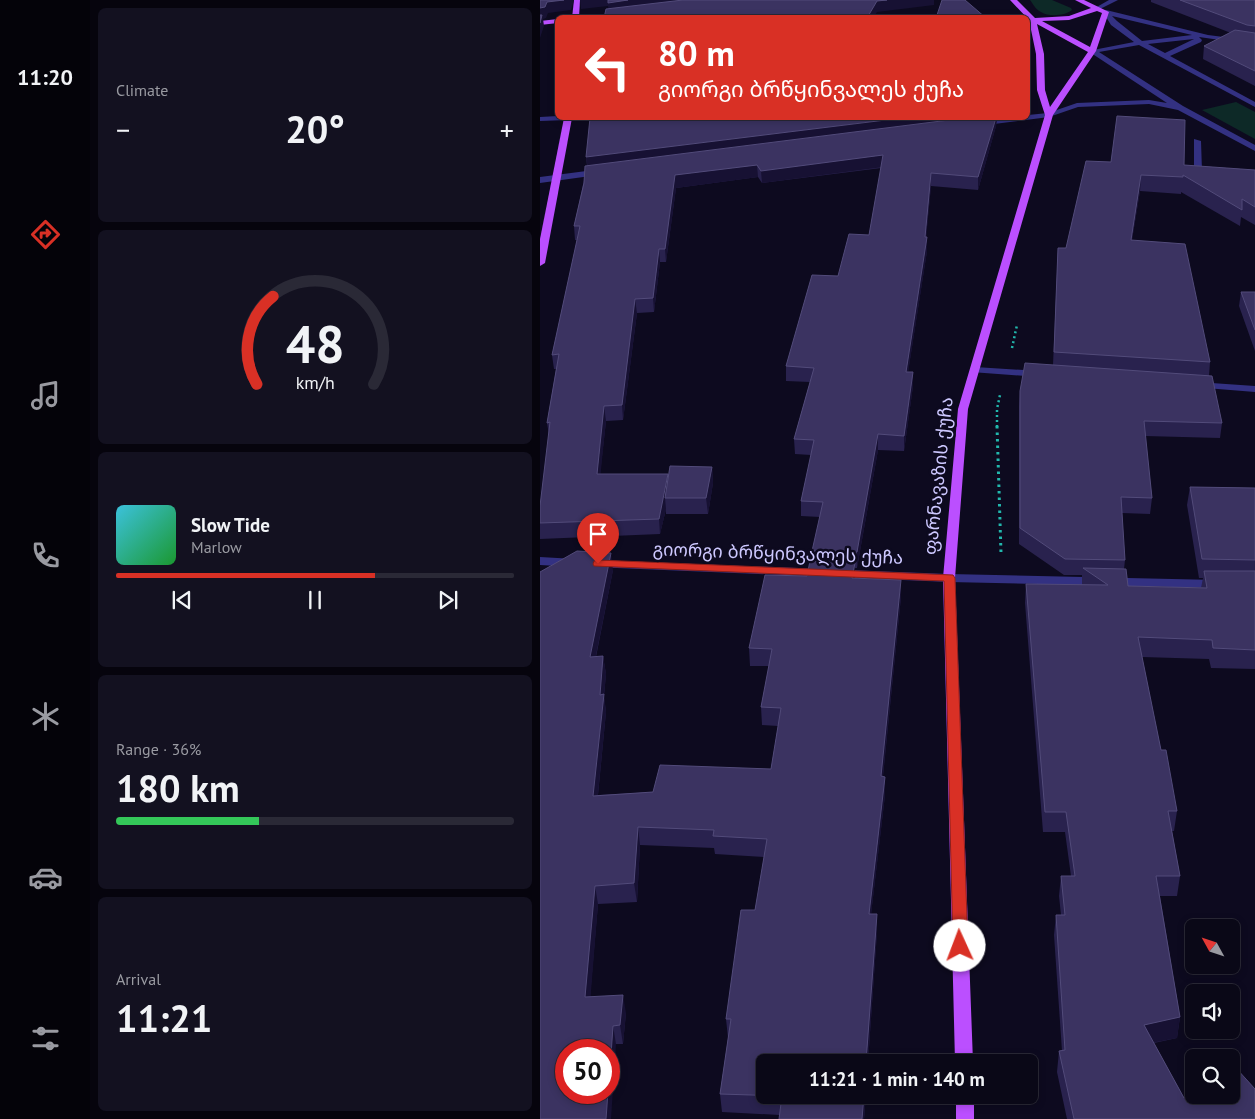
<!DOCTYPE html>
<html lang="en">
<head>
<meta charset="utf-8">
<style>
  body { margin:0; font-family:"PT Sans","Noto Sans Georgian",sans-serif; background:#131120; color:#f1f3f6; height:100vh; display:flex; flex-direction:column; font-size:19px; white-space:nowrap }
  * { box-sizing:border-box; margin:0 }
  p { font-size:16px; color:#999aa1 }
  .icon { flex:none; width:28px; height:28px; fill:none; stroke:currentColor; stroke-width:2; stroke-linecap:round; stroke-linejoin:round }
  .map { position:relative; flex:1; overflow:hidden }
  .panel { display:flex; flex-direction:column; gap:8px; padding:8px; background:#06040d; width:450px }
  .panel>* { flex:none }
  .hud { position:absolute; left:15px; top:15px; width:475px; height:105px; border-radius:8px; box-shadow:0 2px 8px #0003,0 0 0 1px #2a2936; background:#d93025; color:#fff; overflow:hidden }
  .needle { width:32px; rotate:310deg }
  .buttons { position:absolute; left:645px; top:919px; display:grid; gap:10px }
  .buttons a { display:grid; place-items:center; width:55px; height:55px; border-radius:8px; background:#0a0817; box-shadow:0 2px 8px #0003,0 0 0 1px #2a2936; font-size:25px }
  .speed { position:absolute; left:15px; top:1039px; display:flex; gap:10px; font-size:25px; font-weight:700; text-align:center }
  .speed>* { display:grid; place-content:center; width:65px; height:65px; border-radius:50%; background:#0a0817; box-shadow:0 2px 8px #0003,0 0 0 1px #2a2936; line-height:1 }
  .speed .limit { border:8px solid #d22; background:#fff; color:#111 }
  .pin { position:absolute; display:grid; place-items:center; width:42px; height:42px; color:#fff; margin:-51px -21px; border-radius:50% 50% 50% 0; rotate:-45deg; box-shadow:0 0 5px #0007 }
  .pin .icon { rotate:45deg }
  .me { position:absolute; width:55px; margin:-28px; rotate:358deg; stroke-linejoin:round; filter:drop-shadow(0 0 4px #0008) }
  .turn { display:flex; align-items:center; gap:18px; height:105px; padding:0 20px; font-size:22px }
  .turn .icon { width:65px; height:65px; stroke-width:2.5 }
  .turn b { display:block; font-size:35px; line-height:42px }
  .big { font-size:38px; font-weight:600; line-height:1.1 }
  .panel .card { flex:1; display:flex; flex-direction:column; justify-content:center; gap:8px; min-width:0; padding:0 18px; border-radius:8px; background:#131120 }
  .panel .dial { align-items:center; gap:0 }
  .dial svg { height:130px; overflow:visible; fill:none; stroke:#2a2936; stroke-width:7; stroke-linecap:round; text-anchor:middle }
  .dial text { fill:#f1f3f6; stroke:none }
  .song { display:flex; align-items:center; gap:15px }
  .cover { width:60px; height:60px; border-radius:8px; background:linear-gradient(135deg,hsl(190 70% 55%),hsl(130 70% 35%)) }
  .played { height:5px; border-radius:2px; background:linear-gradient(90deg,#d93025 65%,#2a2936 65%) }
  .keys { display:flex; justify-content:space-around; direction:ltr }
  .heat { display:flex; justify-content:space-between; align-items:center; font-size:28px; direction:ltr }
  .charge { height:8px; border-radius:4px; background:linear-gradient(90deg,#34c759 36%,#2a2936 0) }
  .trip { position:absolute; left:216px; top:1054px; width:282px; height:50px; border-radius:8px; background:#0a0817; box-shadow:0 2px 8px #0003,0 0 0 1px #2a2936; font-weight:600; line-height:50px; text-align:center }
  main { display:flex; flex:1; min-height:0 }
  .tabs { display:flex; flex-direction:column; width:90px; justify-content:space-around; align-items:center; background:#040309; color:#999aa1 }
  .tabs .icon { width:35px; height:35px }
  .tabs .selected { color:#d93025 }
  .tabs b { font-size:22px; color:#f1f3f6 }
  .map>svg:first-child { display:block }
</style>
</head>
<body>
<main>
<nav class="tabs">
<b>11:20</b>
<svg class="icon selected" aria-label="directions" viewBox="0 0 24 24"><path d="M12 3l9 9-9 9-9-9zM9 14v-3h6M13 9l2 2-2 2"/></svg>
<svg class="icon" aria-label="music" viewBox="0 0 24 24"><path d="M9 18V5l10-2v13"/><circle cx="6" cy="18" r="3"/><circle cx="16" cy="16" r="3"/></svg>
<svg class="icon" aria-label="phone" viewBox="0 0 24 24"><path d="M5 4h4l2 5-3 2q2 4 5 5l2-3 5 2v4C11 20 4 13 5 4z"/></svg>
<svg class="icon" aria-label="climate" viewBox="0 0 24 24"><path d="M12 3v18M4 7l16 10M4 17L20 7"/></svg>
<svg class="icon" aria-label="car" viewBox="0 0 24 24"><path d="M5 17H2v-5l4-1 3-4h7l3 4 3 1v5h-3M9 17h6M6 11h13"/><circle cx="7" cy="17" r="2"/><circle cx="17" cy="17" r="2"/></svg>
<svg class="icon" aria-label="filters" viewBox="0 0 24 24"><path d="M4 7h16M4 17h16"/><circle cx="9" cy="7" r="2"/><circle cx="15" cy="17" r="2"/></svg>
</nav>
<section class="panel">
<div class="card"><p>Climate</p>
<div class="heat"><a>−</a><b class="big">20°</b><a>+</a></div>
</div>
<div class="card dial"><svg viewBox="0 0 100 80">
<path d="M14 69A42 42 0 1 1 86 69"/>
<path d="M14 69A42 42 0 0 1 24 15" stroke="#d93025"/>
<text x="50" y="56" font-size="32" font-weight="700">48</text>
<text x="50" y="72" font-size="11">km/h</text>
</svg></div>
<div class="card">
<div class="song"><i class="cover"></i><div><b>Slow Tide</b><p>Marlow</p></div></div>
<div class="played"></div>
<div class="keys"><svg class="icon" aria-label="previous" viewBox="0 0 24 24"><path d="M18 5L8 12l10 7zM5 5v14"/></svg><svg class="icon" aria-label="pause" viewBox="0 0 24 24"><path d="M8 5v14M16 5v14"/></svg><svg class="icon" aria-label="next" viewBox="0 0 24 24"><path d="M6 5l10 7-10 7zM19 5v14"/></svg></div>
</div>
<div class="card"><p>Range · 36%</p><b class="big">180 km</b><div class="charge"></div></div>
<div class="card"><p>Arrival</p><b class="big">11:21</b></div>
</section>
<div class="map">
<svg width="715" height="1119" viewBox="0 0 715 1119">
  <rect width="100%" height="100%" fill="#0d0a1f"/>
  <g fill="#0d2927">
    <path d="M490,0H512L531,8L532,10C524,16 509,17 501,12C496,10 493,4 490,0Z"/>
    <path d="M696,102L715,112V139L662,110Z"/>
  </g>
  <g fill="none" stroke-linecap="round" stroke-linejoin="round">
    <g stroke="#22b8ad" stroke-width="2.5" stroke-dasharray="2 3" stroke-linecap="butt">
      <path d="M472,348L477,325"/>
      <path d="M457,427V409L460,395"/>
    </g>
    <path stroke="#22b8ad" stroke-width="3" stroke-dasharray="2.5 4" stroke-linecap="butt" d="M457,426L461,553"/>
    <g fill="#333182" fill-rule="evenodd">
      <path d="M569,0H578L560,9L555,8Z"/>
      <path d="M566,10L668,35L715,41V45L659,37L662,40L661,42L630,56L715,102V107L599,45L559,52L643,106L715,145V151L638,110L609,104L538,107L509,117L438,126L437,124L441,122L488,118V115L508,113L537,103L609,100L627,103L548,51L594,42L571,25L563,12ZM572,16L652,35L602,41L577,21ZM654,39L625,53L608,44Z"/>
      <path d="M81,12L83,13V15L49,18Z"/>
      <path d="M18,116V118H32L28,120L0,121V117Z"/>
      <path d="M654,139L661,141L662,171L671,172V176L658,177L654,174Z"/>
      <path d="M62,169L66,172L65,174L0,183V177Z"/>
      <path d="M435,367L500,371L505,374L500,377L431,372L430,370Z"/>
      <path d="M657,382L715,386V392L653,387L652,385L653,383Z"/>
      <path d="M0,557L35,559L41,563L35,567L0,565Z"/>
      <path d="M57,560L409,574L677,580L683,584L677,588L409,582L53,567L51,564Z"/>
    </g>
    <g fill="#bb4fff" fill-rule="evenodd">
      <path d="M34,0H40L39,18H32Z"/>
      <path d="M470,0H477L495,18L529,16L551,8L535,0H544L569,12L556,51L513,115L428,409L415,578L433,1062H415L403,578L418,409L505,115L497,90L496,54L489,20ZM557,11L562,13L550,47L502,21L529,20ZM497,24L548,52L510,107L505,90L504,54Z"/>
      <path d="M18,19V23L0,25V21Z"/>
      <path d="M24,118H32L5,263L0,266V239Z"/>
      <rect x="416" y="1095" width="18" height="24"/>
    </g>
  </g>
  <g fill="#29224e">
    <path d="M611,0H715V86L663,59L664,46L691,33L611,2Z"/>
    <path d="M457,118L456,126L438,190L391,186L386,237H387V251L368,372H373V386L364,451L338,450L317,568H315V578L361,597L343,776L345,777V795L331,914L337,932L328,1062H225L326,1095L324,1119H239L240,1115L182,1112L180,1094L188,1038L186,1019L215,910L224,857L175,854L174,848L100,845L97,902L58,904L50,997L86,1013L83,1044H76L0,1119V572L73,570L56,657L63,656L66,674L64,696L66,712L58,795L113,792L231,769L238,726L222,725L221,707L229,666H210L209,648L267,576L273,561L272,551L280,517L261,516V501L271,455L255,454L254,439L270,382L246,381V366L298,276L329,235L341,168L222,183L218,177L136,188L126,262H120L114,312L97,313L83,420L66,421L60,474H128L172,467L173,483L168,514H126V509L120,534L0,539V506L9,435L7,423L16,369H14L12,355L37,240H35L34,226L47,166L46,157Z"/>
    <path d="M571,162L644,165L715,170V225L701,217L700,226L641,192V194L600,191L592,240L670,362L669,376L682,423L680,438L605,436L612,498L610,514L582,513L585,560L584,569L588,586L661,588L663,578H659L647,505L650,487L715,488V669L671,668L669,659L602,657L621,750L637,811L634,831H632L640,876L637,896H620L640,1017L637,1038L614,1043L644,1098L715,1119H527L517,1072L519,1051H522L514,935L516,915H521L519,896L521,876H531L525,832H503L485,603L486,584L542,585V575H524L479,544V406L480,391L513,365L518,248H526Z"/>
    <path d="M701,292H715V351L699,306Z"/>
  </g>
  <g fill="#171133">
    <path d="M24,0H34L31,10L8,13L6,18L3,19L4,26L0,38V8L7,2Z"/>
    <path d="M40,0H172L69,14L68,6L41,9Z"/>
    <path d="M347,0H394V5L337,12L333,18H327L337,1Z"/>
    <path d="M362,118H458H457L456,126L438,190V177L455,118L48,169L46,157Z"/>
    <path d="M343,155V167L222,183L221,171Z"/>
    <path d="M217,165L218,177L136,188L126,262L125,249L135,175Z"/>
    <path d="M391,173V186L385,251V237Z"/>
    <path d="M601,175L600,191L589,258L591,240Z"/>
    <path d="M387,237V251L366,386V372Z"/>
    <path d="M119,249L120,262L114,312L113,298Z"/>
    <path d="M95,299L97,313L83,420L82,405Z"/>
    <path d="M373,372V386L364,451V436Z"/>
    <path d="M64,406L66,421L59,489L57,474Z"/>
    <path d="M338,434V450L317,568V552Z"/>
    <path d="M172,467L173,483L168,514L166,498Z"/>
    <path d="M128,474L125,498L126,509L120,534L119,519Z"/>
    <path d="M71,553L73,570L52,675L50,657Z"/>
    <path d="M315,563V580L312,578Z"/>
    <path d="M361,580V597L341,794V776Z"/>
    <path d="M63,656L66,674L64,696L66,712L56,814L53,796L60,695Z"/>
    <path d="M345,777V795L329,932V914Z"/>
    <path d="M98,827L100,845L97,902L94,883Z"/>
    <path d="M55,886L58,904L49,1016L45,997Z"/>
    <path d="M337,914V932L328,1062H326Z"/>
    <path d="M83,995L86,1013L83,1044L80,1025Z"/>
    <path d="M640,1017L637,1038L601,1045L604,1025Z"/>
    <path d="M73,1026L76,1044L71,1119H66Z"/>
    <path d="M324,1095H326L324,1119H322Z"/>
  </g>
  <g fill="#3b3361" stroke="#524b7a">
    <path d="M0,0H24L7,2L5,7L0,8Z"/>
    <path d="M68,0H88L68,3Z"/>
    <path d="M143,0H347L337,1L327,18H64L66,9Z"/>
    <path d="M402,0H425L446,18H396Z"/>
    <path d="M640,0H715V26L707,25Z"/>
    <path d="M0,15H2L0,23Z"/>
    <path d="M695,30L715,33V71L664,46Z"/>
    <path d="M577,116L645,120L644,165L715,170V207L702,199V210L643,175V177L601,175L591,240L645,244L670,362L514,352L518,248H526L546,161L571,162Z"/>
    <path d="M50,118H362L46,157Z"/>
    <path d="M425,118H456L438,177L391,173L385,237H387L366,372H373L364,436L338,434L317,552L272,551L283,502L261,501L274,440L254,439L274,368L246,366L272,275L298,276L309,234L329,235L343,155L221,171L217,165L135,175L125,249H119L113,298L95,299L82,405L64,406L57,474H128L119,519L0,523V506L10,422L7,423L19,354L12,355L40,226H34L44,183L45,166Z"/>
    <path d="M701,292H715V330Z"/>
    <path d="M485,363L672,376L682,423L604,421L612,498L581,497L585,560L525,559L480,528V391Z"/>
    <path d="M130,466L172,467L166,498H125Z"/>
    <path d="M650,487L715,488V560L662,559Z"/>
    <path d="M37,551L71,553L50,657L63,656L60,695L64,694L53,796L113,792L120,765L231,769L241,708L221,707L232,649L209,648L225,575L267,576L270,561L315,563L312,578L361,580L341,776L345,777L329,914H337L326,1062H225V1095H324L322,1119H239L242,1096L180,1094L191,1019H186L201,910H215L227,839L173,836L174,830L98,827L94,883L55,886L45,997L83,995L80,1025L73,1026L69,1084V1050H26V1092H68L66,1119H0V572Z"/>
    <path d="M543,568L586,569L588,586L667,588L664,571H715V650L673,648L672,640L598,637L621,750H626L637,811H628L640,876H616L640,1017L604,1025L644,1098L654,1093V1095H691V1071L696,1068L715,1089V1119H534L519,1051L525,1050L516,915H525L521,876H535L526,812H505L486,584L568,585Z"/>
  </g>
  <path fill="#d93025" stroke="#8d1f18" d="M58,560L413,575L415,578L428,946L426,950L420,952L415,950L413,946L404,581L54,566L53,564L54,561Z"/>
  <g text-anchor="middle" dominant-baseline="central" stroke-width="5" stroke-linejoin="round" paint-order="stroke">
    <g font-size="18" fill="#cdc8ff" stroke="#0d0a1f">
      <text transform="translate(398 476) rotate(-84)">ფარნავაზის ქუჩა</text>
      <text transform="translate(238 553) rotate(2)">გიორგი ბრწყინვალეს ქუჩა</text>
    </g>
  </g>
</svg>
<div class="buttons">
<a><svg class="needle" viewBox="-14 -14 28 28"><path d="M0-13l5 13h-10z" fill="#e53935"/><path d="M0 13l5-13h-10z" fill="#999aa1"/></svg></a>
<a><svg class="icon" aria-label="sound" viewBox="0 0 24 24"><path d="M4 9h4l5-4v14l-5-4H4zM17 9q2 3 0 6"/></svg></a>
<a><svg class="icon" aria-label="search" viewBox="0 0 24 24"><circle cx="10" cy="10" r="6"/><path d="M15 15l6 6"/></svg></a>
</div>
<div class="speed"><div class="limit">50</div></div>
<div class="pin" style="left:58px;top:564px;background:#d93025"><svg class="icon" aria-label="arrive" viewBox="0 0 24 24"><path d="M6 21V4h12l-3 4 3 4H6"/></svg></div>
<svg class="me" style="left:420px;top:946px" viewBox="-20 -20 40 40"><circle r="19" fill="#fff"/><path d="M0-13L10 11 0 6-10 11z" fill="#d93025"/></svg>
<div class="trip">11:21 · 1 min · 140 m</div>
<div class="hud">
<div class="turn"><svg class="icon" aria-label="left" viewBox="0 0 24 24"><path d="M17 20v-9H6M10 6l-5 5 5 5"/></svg><div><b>80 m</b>გიორგი ბრწყინვალეს ქუჩა</div></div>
</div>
</div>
</main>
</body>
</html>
